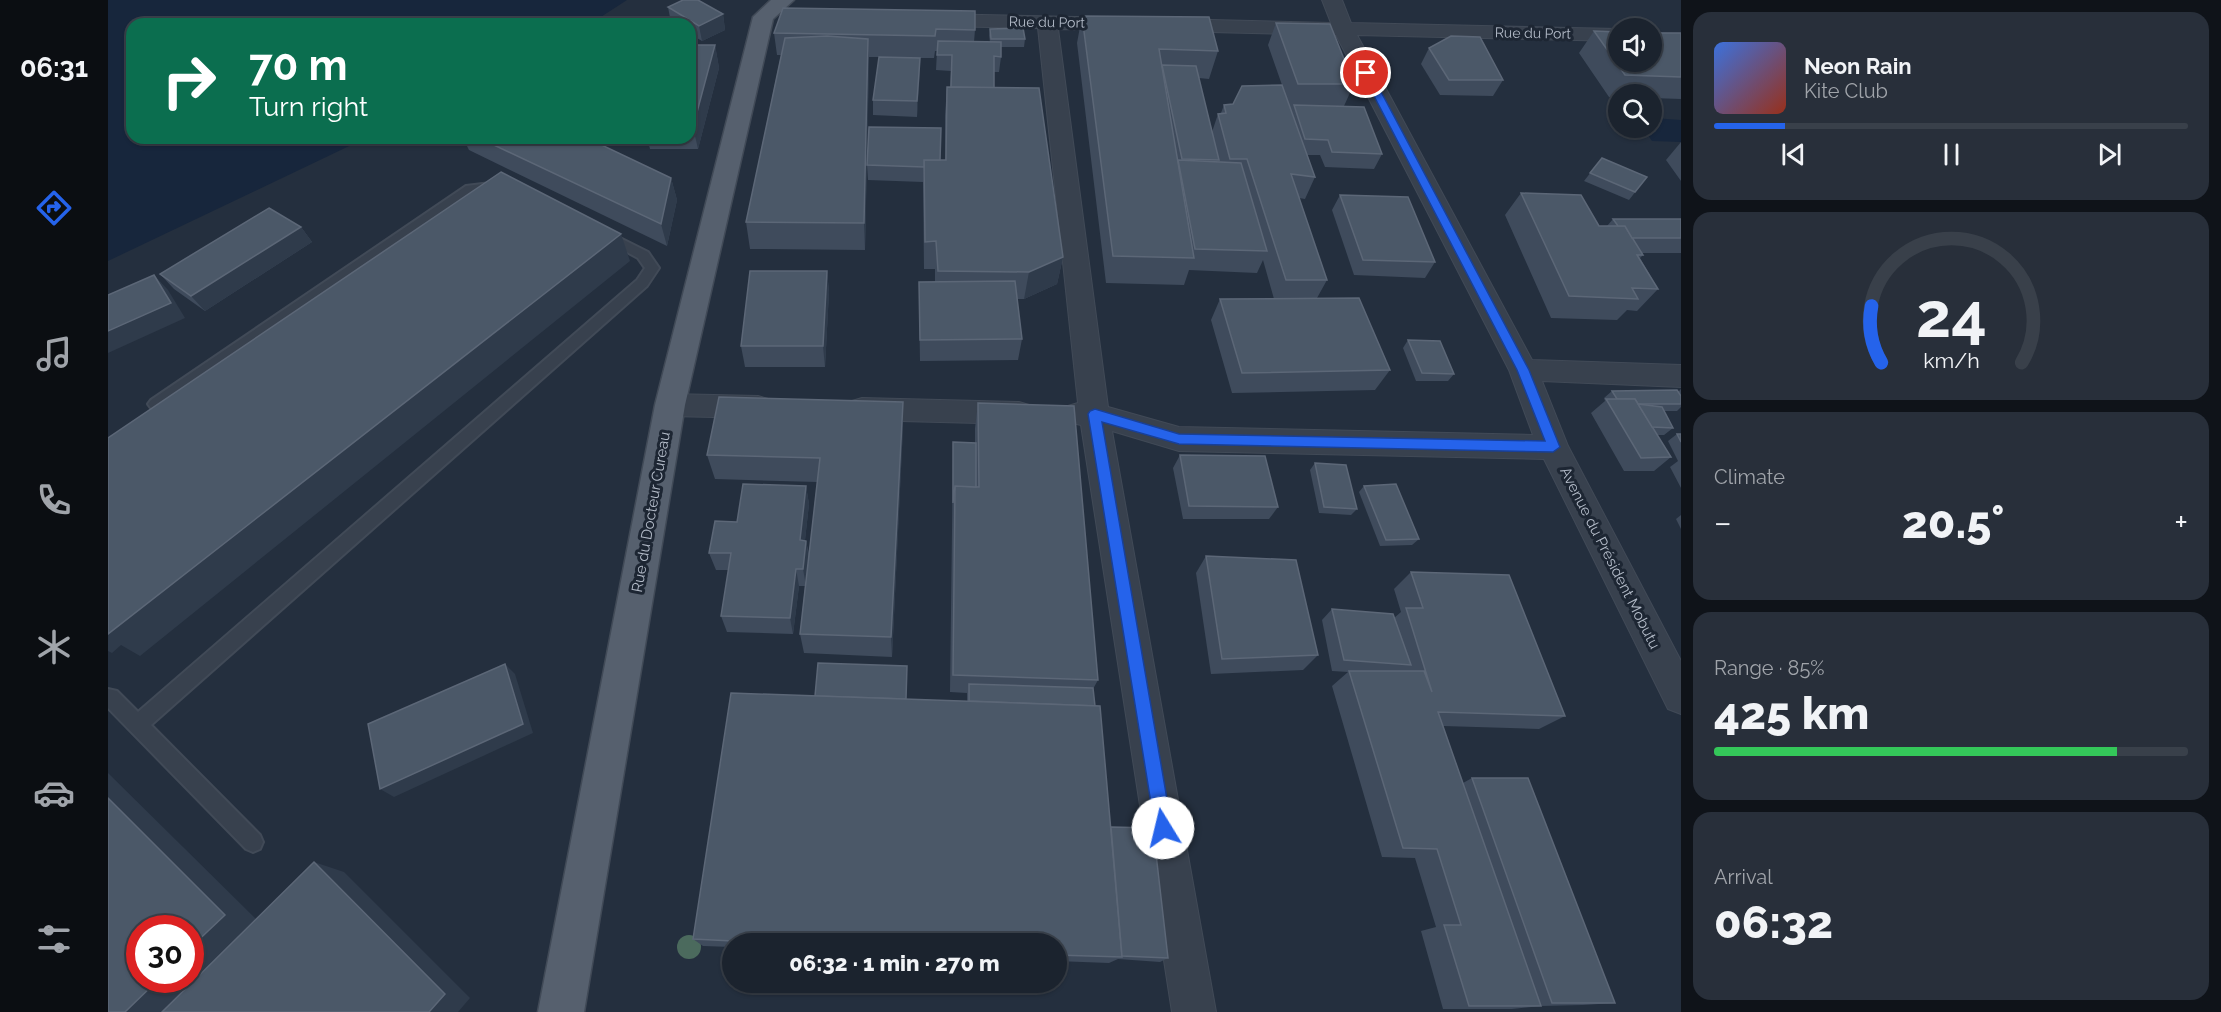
<!DOCTYPE html>
<html lang="en">
<head>
<meta charset="utf-8">
<style>
  body { margin:0; font-family:Raleway,sans-serif; background:#282f3a; color:#f1f3f6; height:100vh; display:flex; flex-direction:column; font-size:22px; white-space:nowrap }
  * { box-sizing:border-box; margin:0 }
  p { font-size:20px; color:#a0a4aa }
  .icon { flex:none; width:33px; height:33px; fill:none; stroke:currentColor; stroke-width:2; stroke-linecap:round; stroke-linejoin:round }
  .map { position:relative; flex:1; overflow:hidden }
  .side { display:flex; flex-direction:column; gap:12px; padding:12px; background:#0f1319; width:540px }
  .side>* { flex:none }
  .top-card { position:absolute; left:18px; top:18px; width:570px; height:126px; border-radius:18px; box-shadow:0 2px 4px #0004,0 0 0 2px #39404a; background:#0b6e4f; color:#fff; overflow:hidden }
  .buttons { position:absolute; left:1500px; top:18px; display:grid; gap:12px }
  .buttons a { display:grid; place-items:center; width:54px; height:54px; border-radius:50%; background:#1b232e; box-shadow:0 2px 4px #0004,0 0 0 2px #39404a; font-size:30px }
  .speed { position:absolute; left:18px; top:915px; display:flex; gap:12px; font-size:30px; font-weight:700; text-align:center }
  .speed>* { display:grid; place-content:center; width:78px; height:78px; border-radius:50%; background:#1b232e; box-shadow:0 2px 4px #0004,0 0 0 2px #39404a; line-height:1 }
  .speed .limit { border:9px solid #d22; background:#fff; color:#111 }
  .pin { position:absolute; display:grid; place-items:center; width:51px; height:51px; color:#fff; margin:-26px; border:3px solid #fff; border-radius:50%; box-shadow:0 2px 6px #0007 }
  .me { position:absolute; width:66px; margin:-33px; rotate:351deg; stroke-linejoin:round; filter:drop-shadow(0 0 4px #0008) }
  .turn { display:flex; align-items:center; gap:21px; height:126px; padding:0 24px; font-size:27px }
  .turn .icon { width:78px; height:78px; stroke-width:2.5 }
  .turn b { display:block; font-size:42px; line-height:51px }
  .big { font-size:45px; font-weight:800; line-height:1.1 }
  .side .tile { flex:1; display:flex; flex-direction:column; justify-content:center; gap:9px; min-width:0; padding:0 21px; border-radius:18px; background:#282f3a }
  .side .dial { align-items:center; gap:0 }
  .dial svg { height:156px; overflow:visible; fill:none; stroke:#39404a; stroke-width:7; stroke-linecap:round; text-anchor:middle }
  .dial text { fill:#f1f3f6; stroke:none }
  .song { display:flex; align-items:center; gap:18px }
  .cover { width:72px; height:72px; border-radius:9px; background:linear-gradient(135deg,hsl(220 70% 55%),hsl(10 70% 35%)) }
  .played { height:6px; border-radius:3px; background:linear-gradient(90deg,#2563eb 15%,#39404a 15%) }
  .keys { display:flex; justify-content:space-around; direction:ltr }
  .heat { display:flex; justify-content:space-between; align-items:center; font-size:33px; direction:ltr }
  .charge { height:9px; border-radius:4px; background:linear-gradient(90deg,#34c759 85%,#39404a 0) }
  .trip { position:absolute; left:614px; top:933px; width:345px; height:60px; border-radius:30px; background:#1b232e; box-shadow:0 2px 4px #0004,0 0 0 2px #39404a; font-weight:800; line-height:60px; text-align:center }
  main { display:flex; flex:1; min-height:0 }
  .tabs { display:flex; flex-direction:column; width:108px; justify-content:space-around; align-items:center; background:#0b0e12; color:#a0a4aa }
  .tabs .icon { width:42px; height:42px }
  .tabs .selected { color:#2563eb }
  .tabs b { font-size:27px; color:#f1f3f6 }
  .map>svg:first-child { display:block }
</style>
</head>
<body>
<main>
<nav class="tabs">
<b>06:31</b>
<svg class="icon selected" aria-label="directions" viewBox="0 0 24 24"><path d="M12 3l9 9-9 9-9-9zM9 14v-3h6M13 9l2 2-2 2"/></svg>
<svg class="icon" aria-label="music" viewBox="0 0 24 24"><path d="M9 18V5l10-2v13"/><circle cx="6" cy="18" r="3"/><circle cx="16" cy="16" r="3"/></svg>
<svg class="icon" aria-label="phone" viewBox="0 0 24 24"><path d="M5 4h4l2 5-3 2q2 4 5 5l2-3 5 2v4C11 20 4 13 5 4z"/></svg>
<svg class="icon" aria-label="climate" viewBox="0 0 24 24"><path d="M12 3v18M4 7l16 10M4 17L20 7"/></svg>
<svg class="icon" aria-label="car" viewBox="0 0 24 24"><path d="M5 17H2v-5l4-1 3-4h7l3 4 3 1v5h-3M9 17h6M6 11h13"/><circle cx="7" cy="17" r="2"/><circle cx="17" cy="17" r="2"/></svg>
<svg class="icon" aria-label="filters" viewBox="0 0 24 24"><path d="M4 7h16M4 17h16"/><circle cx="9" cy="7" r="2"/><circle cx="15" cy="17" r="2"/></svg>
</nav>
<div class="map">
<svg width="1573" height="1012" viewBox="0 0 1573 1012">
  <rect width="100%" height="100%" fill="#242f3e"/>
  <g fill="#17263c">
    <path d="M0,0H519L482,24H24V138H258L0,261Z"/>
    <path d="M1544,118L1573,120V142L1544,141L1535,128H1544Z"/>
  </g>
  <g fill="none" stroke-linecap="round" stroke-linejoin="round">
    <g stroke="#414a57" stroke-width="4">
      <g id="lane">
        <path d="M391,182L397,186L395,189L365,193L53,408H43L40,404L43,400L358,186Z"/>
        <path d="M498,231L540,252L551,268L539,286L43,725L152,835L155,842L152,849L145,852L138,849L0,708V689L9,691L30,712L529,280L537,268L530,258L493,238L491,235Z"/>
      </g>
    </g>
    <g stroke="#414a57" stroke-width="2">
      <g id="street">
        <path d="M1214,0H1234L1243,23L1510,29V41L1249,35L1424,360L1573,365V387L1434,381L1460,446L1573,661V714L1560,709L1436,459L1071,451L1004,431L1108,1012H1064L973,425L960,422L955,414L960,406L970,403L930,28L825,26L818,24L815,20L818,16L825,14L1015,18L1022,20L1025,24L1022,28L1015,30L950,29L1000,407L1071,427L1425,435L1401,370L1228,35L1062,31L1055,29L1052,25L1055,21L1062,19L1223,23Z"/>
        <path d="M562,394L650,396L660,399L665,407L660,415L650,418L562,416L552,413L547,405L552,397Z"/>
        <path d="M754,398L911,402L921,405L926,413L921,421L911,424L754,420L744,417L739,409L744,401Z"/>
      </g>
    </g>
    <g stroke="#414a57" stroke-width="3">
      <path id="primary" d="M663,0H686L665,19L577,405L476,1012H430L547,405L645,17Z"/>
    </g>
    <use href="#lane" fill="#38414e" fill-rule="evenodd"/>
    <use href="#street" fill="#38414e" fill-rule="evenodd"/>
    <use href="#primary" fill="#56606e" fill-rule="evenodd"/>
  </g>
  <circle fill="#4b6a5d" cx="581" cy="947" r="12"/>
  <g fill="#3f4b5c">
    <path d="M560,7L615,14L617,30L594,41L582,34V24H566L563,23Z"/>
    <path d="M675,8L867,30L866,42H882L881,36L882,29L917,39L916,47H893V57L891,72H886V88L955,257L949,284L916,299H909L914,339L910,360L812,361L811,303V282H827V269H816L815,182L760,180L759,165L837,160V115L839,87H842L843,71L828,70L829,51H827L826,58H812L809,117L765,115V100L771,57H761L757,250L642,249L638,222L673,55H669L666,33Z"/>
    <path d="M974,16L1110,51L1101,79L1091,78L1104,132L1110,114L1113,113L1116,105L1125,104L1174,85L1160,45L1168,23L1246,84L1236,106H1220L1274,154L1266,169L1217,167L1212,155H1199L1207,177L1197,199L1191,198L1219,280L1209,298L1282,370L1267,390L1124,393L1103,320L1112,299H1166L1155,260L1149,273L1081,270L1076,285L998,283L969,43Z"/>
    <path d="M1486,31L1573,33V99L1544,98V94H1510V97H1501L1471,53Z"/>
    <path d="M582,45H607L611,68L590,149H542L539,138H582Z"/>
    <path d="M1321,48L1395,80L1385,96L1332,95L1313,64Z"/>
    <path d="M355,138H479L563,178L569,200L559,246L361,150Z"/>
    <path d="M1573,142V181L1558,160Z"/>
    <path d="M1494,158L1539,177L1521,200L1476,181Z"/>
    <path d="M1413,193L1491,226H1499L1505,219H1573V253H1533L1535,255L1532,258L1550,289L1529,311L1519,310L1509,320L1443,318L1397,215Z"/>
    <path d="M1232,195L1327,262L1317,278L1246,275L1224,210Z"/>
    <path d="M193,227L204,242L97,311L66,289L52,274Z"/>
    <path d="M719,271L721,292L717,367H637L633,346Z"/>
    <path d="M1300,340L1346,374L1340,381H1308L1295,348Z"/>
    <path d="M1573,389V407L1569,411H1556L1565,428L1556,435H1549L1563,457L1546,471H1516L1483,413L1497,401L1496,398L1504,391L1570,392Z"/>
    <path d="M795,402V427L784,657L696,653L692,634L697,586H691L685,634L619,632L613,616L621,570H608L601,553L698,486L701,504L697,540L698,541L701,554L709,482L607,479L599,455Z"/>
    <path d="M870,403L990,680L985,689L1002,827L1060,958L1052,962L1010,959L1001,963L948,961V944H624V947L595,946L585,939L798,699L859,701V693L842,692L845,449V442L867,443V428Z"/>
    <path d="M1569,434H1573V488L1562,467L1570,461L1560,441Z"/>
    <path d="M1072,455L1170,507L1161,519H1075L1065,468Z"/>
    <path d="M1207,463L1249,509L1243,515L1211,513L1202,470Z"/>
    <path d="M1256,486L1311,539L1304,545L1272,546L1251,492Z"/>
    <path d="M1573,515V529L1568,519Z"/>
    <path d="M1098,556L1210,655L1195,670L1103,674L1088,573Z"/>
    <path d="M1303,572L1457,716L1431,729L1335,726L1355,783L1364,778L1507,1003L1475,1005L1433,1006L1404,1009H1335L1313,931L1328,927L1307,858L1274,857L1224,686L1240,672L1224,671L1214,620L1224,609L1286,618L1293,612L1286,589Z"/>
  </g>
  <g fill="#2f3b4b">
    <path d="M615,14L617,30L594,41L591,26Z"/>
    <path d="M760,39L761,67L757,250L756,223Z"/>
    <path d="M607,45L611,68L590,149L585,127Z"/>
    <path d="M812,58V73L809,117V101Z"/>
    <path d="M563,178L569,200L559,246L553,224Z"/>
    <path d="M193,227L204,242L97,311L83,296Z"/>
    <path d="M513,234L522,261L32,656L13,645L4,653L0,651V632Z"/>
    <path d="M955,257L949,284L916,299L921,272Z"/>
    <path d="M719,271L721,292L717,367L715,346Z"/>
    <path d="M46,275L60,290L77,318L0,353V331Z"/>
    <path d="M795,402V427L784,657L783,637Z"/>
    <path d="M698,486L701,504L695,558L692,540Z"/>
    <path d="M698,541L701,558L698,586L695,569Z"/>
    <path d="M688,569L691,586L685,634L682,618Z"/>
    <path d="M397,664L407,674L425,733L286,797L272,789Z"/>
    <path d="M0,773L152,923L63,1012H17L50,980H82V948L0,798Z"/>
    <path d="M206,862L236,872L362,998L350,1012H321Z"/>
  </g>
  <g fill="#4b5868" stroke="#5c6777" stroke-width="1.5">
    <path d="M575,0H590L615,14L591,26L560,7Z"/>
    <path d="M675,8L867,11V30L828,29L827,36L666,33Z"/>
    <path d="M974,16L1101,17L1110,51L1051,49L1086,258L1005,256Z"/>
    <path d="M1168,23L1222,24L1246,84H1190Z"/>
    <path d="M915,28L917,39H883L882,29Z"/>
    <path d="M1486,31L1510,32V62H1544V33H1573V77L1517,75Z"/>
    <path d="M719,36L760,39L756,223L638,222L677,38Z"/>
    <path d="M1343,36L1372,37L1395,80H1341L1321,48Z"/>
    <path d="M830,41L893,42V57L886,56V88L843,87L844,55H829Z"/>
    <path d="M582,45H607L585,127H582Z"/>
    <path d="M771,57L812,58L809,101L765,100Z"/>
    <path d="M1054,65L1088,66L1111,160L1074,159Z"/>
    <path d="M1174,85L1207,177L1183,174L1219,280H1178L1139,159H1122L1110,114L1118,113L1116,105L1125,104L1134,86Z"/>
    <path d="M839,87L931,88L955,257L921,272L830,271L828,241L817,242L816,160H838Z"/>
    <path d="M1186,105L1256,107L1274,154L1224,152L1220,140L1197,139Z"/>
    <path d="M761,127L833,128L832,160H816V167L759,165Z"/>
    <path d="M371,138H479L563,178L553,224Z"/>
    <path d="M1494,158L1539,177L1527,192L1482,173Z"/>
    <path d="M1070,160L1133,163L1159,251L1087,249Z"/>
    <path d="M393,172L513,234L0,634V438Z"/>
    <path d="M1413,193L1473,195L1491,226H1517L1535,255H1529L1550,289L1524,288L1530,299L1461,296Z"/>
    <path d="M1232,195L1300,197L1327,262L1255,260Z"/>
    <path d="M161,208L193,227L83,296L52,274Z"/>
    <path d="M1505,219H1573V238H1524L1517,226H1510Z"/>
    <path d="M642,271H719L715,346H633Z"/>
    <path d="M46,275L63,303L0,331V295Z"/>
    <path d="M907,281L914,339L812,340L811,282Z"/>
    <path d="M1251,298L1282,370L1134,373L1112,299Z"/>
    <path d="M1300,340L1332,341L1346,374L1314,373Z"/>
    <path d="M1569,390L1573,396V404H1530L1527,399H1509L1504,391Z"/>
    <path d="M611,397L795,402L783,637L692,634L712,458L599,455Z"/>
    <path d="M1498,399H1527L1563,457L1533,458Z"/>
    <path d="M870,403L966,406L990,680L845,675L847,486L871,487Z"/>
    <path d="M1530,404L1554,407L1565,428L1544,427Z"/>
    <path d="M1569,434H1573V442Z"/>
    <path d="M845,442L868,443V487L847,486L845,503Z"/>
    <path d="M1072,455L1157,456L1170,507L1081,506Z"/>
    <path d="M1207,463L1238,465L1249,509L1216,507Z"/>
    <path d="M635,484L698,486L692,540L698,541L695,569H688L682,618L613,616L623,553H601L607,521L629,522Z"/>
    <path d="M1288,484L1311,539L1278,540L1256,486Z"/>
    <path d="M1098,556L1188,560L1210,655L1114,659Z"/>
    <path d="M1303,572L1401,575L1457,716L1330,712L1433,1006H1361L1336,925H1353L1329,849L1295,848L1241,671H1316L1324,692L1298,608H1315Z"/>
    <path d="M1224,609L1285,614L1303,665L1236,660Z"/>
    <path d="M710,663L799,666L798,699L707,696Z"/>
    <path d="M397,664L415,724L272,789L260,724Z"/>
    <path d="M861,684L985,688L987,706L861,701Z"/>
    <path d="M623,693L992,706L1014,957L948,955V944H687L585,939Z"/>
    <path d="M1364,778H1420L1507,1003H1444Z"/>
    <path d="M0,798L117,915L82,948V928H32V980H50L17,1012H0Z"/>
    <path d="M1003,827L1045,828L1060,958L1014,956Z"/>
    <path d="M206,862L337,994L321,1012H54Z"/>
  </g>
  <path fill="#2563eb" stroke="#184099" stroke-width="1.5" d="M1258,70L1263,73L1421,370L1452,447L1445,452L1071,444L994,422L1064,828L1061,834L1055,837L1049,834L1047,828L980,414L982,411L987,409L1071,434L1437,441L1409,370L1254,73Z"/>
  <g text-anchor="middle" dominant-baseline="central" stroke-width="6" stroke-linejoin="round" paint-order="stroke">
    <g font-size="14" fill="#b4bcc9" stroke="#1d2633">
      <text transform="translate(939 22) rotate(1)">Rue du Port</text>
      <text transform="translate(1425 33) rotate(1)">Rue du Port</text>
    </g>
    <g font-size="15" fill="#b4bcc9" stroke="#1d2633">
      <text transform="translate(543 512) rotate(-80)">Rue du Docteur Cureau</text>
      <text transform="translate(1502 558) rotate(63)">Avenue du Président Mobutu</text>
    </g>
  </g>
</svg>
<div class="buttons">
<a><svg class="icon" aria-label="sound" viewBox="0 0 24 24"><path d="M4 9h4l5-4v14l-5-4H4zM17 9q2 3 0 6"/></svg></a>
<a><svg class="icon" aria-label="search" viewBox="0 0 24 24"><circle cx="10" cy="10" r="6"/><path d="M15 15l6 6"/></svg></a>
</div>
<div class="speed"><div class="limit">30</div></div>
<div class="pin" style="left:1258px;top:73px;background:#d93025"><svg class="icon" aria-label="arrive" viewBox="0 0 24 24"><path d="M6 21V4h12l-3 4 3 4H6"/></svg></div>
<svg class="me" style="left:1055px;top:828px" viewBox="-20 -20 40 40"><circle r="19" fill="#fff"/><path d="M0-13L10 11 0 6-10 11z" fill="#2563eb"/></svg>
<div class="trip">06:32 · 1 min · 270 m</div>
<div class="top-card">
<div class="turn"><svg class="icon" aria-label="right" viewBox="0 0 24 24"><path d="M7 20v-9h11M14 6l5 5-5 5"/></svg><div><b>70 m</b>Turn right</div></div>
</div>
</div>
<section class="side">
<div class="tile">
<div class="song"><i class="cover"></i><div><b>Neon Rain</b><p>Kite Club</p></div></div>
<div class="played"></div>
<div class="keys"><svg class="icon" aria-label="previous" viewBox="0 0 24 24"><path d="M18 5L8 12l10 7zM5 5v14"/></svg><svg class="icon" aria-label="pause" viewBox="0 0 24 24"><path d="M8 5v14M16 5v14"/></svg><svg class="icon" aria-label="next" viewBox="0 0 24 24"><path d="M6 5l10 7-10 7zM19 5v14"/></svg></div>
</div>
<div class="tile dial"><svg viewBox="0 0 100 80">
<path d="M14 69A42 42 0 1 1 86 69"/>
<path d="M14 69A42 42 0 0 1 9 40" stroke="#2563eb"/>
<text x="50" y="56" font-size="32" font-weight="700">24</text>
<text x="50" y="72" font-size="11">km/h</text>
</svg></div>
<div class="tile"><p>Climate</p>
<div class="heat"><a>−</a><b class="big">20.5°</b><a>+</a></div>
</div>
<div class="tile"><p>Range · 85%</p><b class="big">425 km</b><div class="charge"></div></div>
<div class="tile"><p>Arrival</p><b class="big">06:32</b></div>
</section>
</main>
</body>
</html>
